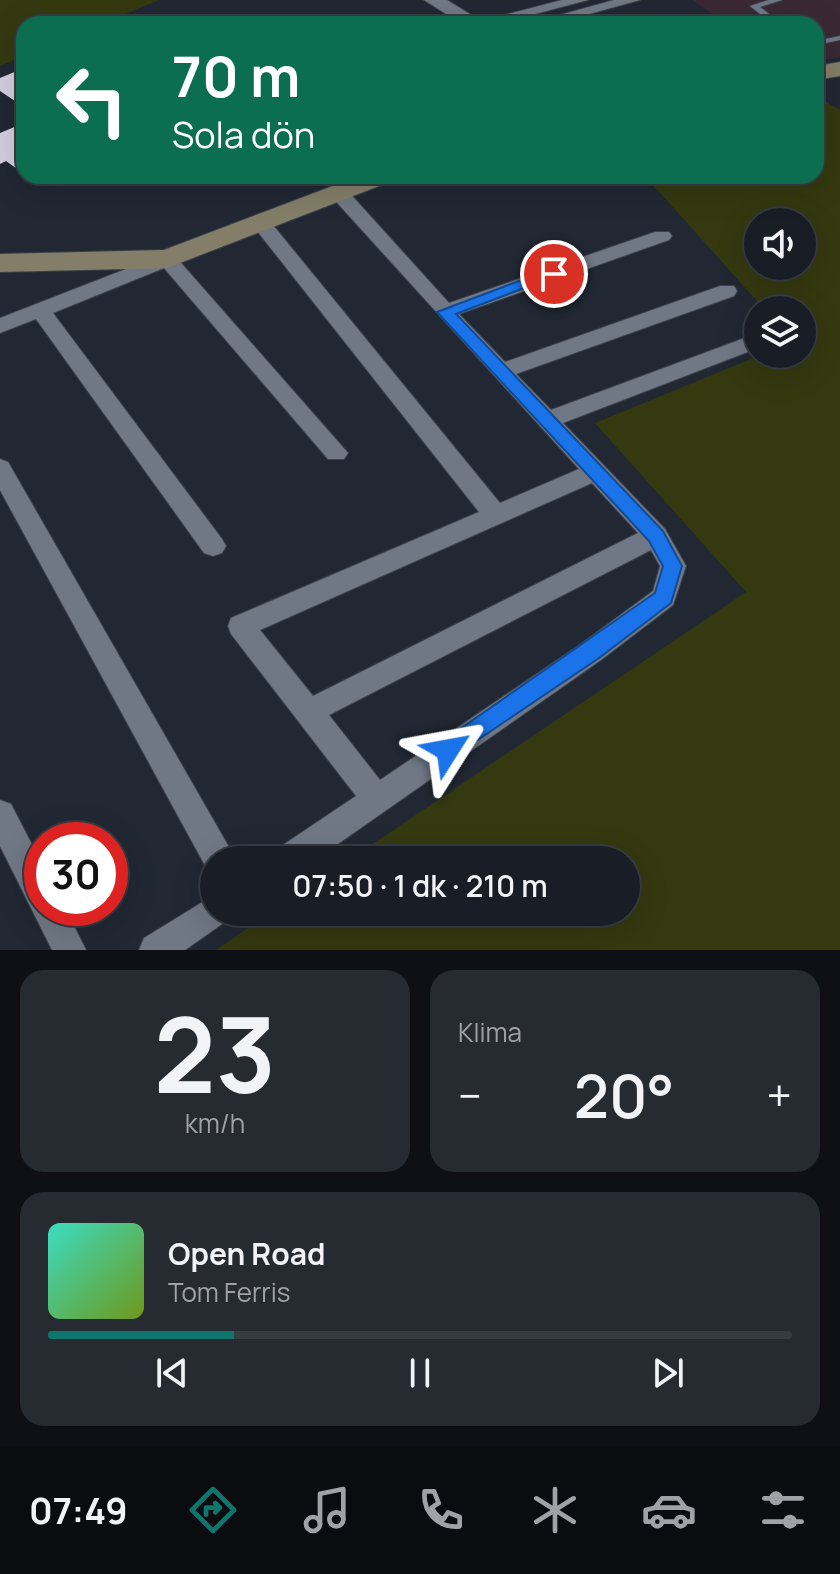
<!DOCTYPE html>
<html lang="tr">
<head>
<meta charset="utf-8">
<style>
  body { margin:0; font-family:Manrope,sans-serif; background:#262b32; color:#f1f3f6; height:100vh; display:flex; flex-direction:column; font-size:30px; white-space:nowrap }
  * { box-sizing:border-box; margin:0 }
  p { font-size:26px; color:#9fa2a7 }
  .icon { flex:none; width:44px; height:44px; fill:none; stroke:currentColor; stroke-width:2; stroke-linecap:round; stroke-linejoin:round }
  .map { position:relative; height:950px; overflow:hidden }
  .drawer { display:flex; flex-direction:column; gap:20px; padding:20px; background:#0e1015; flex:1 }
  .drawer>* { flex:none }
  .guide { position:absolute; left:16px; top:16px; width:808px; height:168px; border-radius:24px; box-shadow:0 8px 32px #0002,0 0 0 2px #373c43; background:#0b6e4f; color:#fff; overflow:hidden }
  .tools { position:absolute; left:744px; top:208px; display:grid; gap:16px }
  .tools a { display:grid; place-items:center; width:72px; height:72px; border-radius:50%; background:#191e26; box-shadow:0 8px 32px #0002,0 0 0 2px #373c43; font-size:40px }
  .speed { position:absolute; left:24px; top:822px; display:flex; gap:16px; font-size:40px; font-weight:700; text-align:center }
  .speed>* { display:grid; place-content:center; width:104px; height:104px; border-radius:50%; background:#191e26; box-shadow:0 8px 32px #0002,0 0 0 2px #373c43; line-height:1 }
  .speed .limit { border:12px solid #d22; background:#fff; color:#111 }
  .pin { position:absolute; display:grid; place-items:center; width:68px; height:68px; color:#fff; margin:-34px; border:4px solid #fff; border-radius:50%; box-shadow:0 2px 8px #0007 }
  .me { position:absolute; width:88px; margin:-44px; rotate:56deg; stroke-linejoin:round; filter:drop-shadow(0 0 6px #0008) }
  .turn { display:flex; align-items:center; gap:28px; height:168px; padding:0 24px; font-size:36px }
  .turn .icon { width:104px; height:104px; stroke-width:2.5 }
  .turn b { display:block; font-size:56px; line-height:68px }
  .big { font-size:60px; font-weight:600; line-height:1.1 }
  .drawer .widget { flex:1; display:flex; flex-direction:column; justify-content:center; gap:12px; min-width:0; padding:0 28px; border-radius:24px; background:#262b32 }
  .drawer .dial { align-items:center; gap:0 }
  .dial b { font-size:104px; line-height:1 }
  .song { display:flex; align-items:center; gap:24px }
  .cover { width:96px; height:96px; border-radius:12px; background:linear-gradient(135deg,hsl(170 70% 55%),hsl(80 70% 35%)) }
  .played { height:8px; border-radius:4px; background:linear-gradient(90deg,#0f766e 25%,#373c43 25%) }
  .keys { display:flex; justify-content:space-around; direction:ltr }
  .heat { display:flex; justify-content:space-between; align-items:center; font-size:44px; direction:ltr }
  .drawer .tiles { flex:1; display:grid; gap:20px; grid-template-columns:1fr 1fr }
  .widget:last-child { grid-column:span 2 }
  .trip { position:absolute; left:200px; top:846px; width:440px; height:80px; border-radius:40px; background:#191e26; box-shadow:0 8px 32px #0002,0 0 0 2px #373c43; font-weight:600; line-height:80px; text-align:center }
  .menu { display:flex; height:128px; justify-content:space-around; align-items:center; background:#0a0c0f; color:#9fa2a7 }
  .menu .icon { width:56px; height:56px }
  .menu .on { color:#0f766e }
  .menu b { font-size:36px; color:#f1f3f6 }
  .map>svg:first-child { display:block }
</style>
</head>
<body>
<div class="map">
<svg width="840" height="950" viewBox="0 0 840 950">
  <rect width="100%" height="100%" fill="#212833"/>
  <path fill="#3a2934" d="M693,0H840V57L816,61V24H726Z"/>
  <g fill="#343910" fill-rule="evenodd">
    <path d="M0,0H159L102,24H24V56L0,66Z"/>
    <path d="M816,96L840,110V950H216L272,912H626V860H349L746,592L595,423L763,354H802V310H765L645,176H816ZM758,222H802V266H758Z"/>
  </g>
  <g fill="#d2cedd">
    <path d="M160,15L178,24H139Z"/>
    <path d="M24,68V107L0,91V78Z"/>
    <path d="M24,123V169L20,171L6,161L0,164V133Z"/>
  </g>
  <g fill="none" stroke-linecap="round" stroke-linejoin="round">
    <g stroke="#3c424b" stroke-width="2">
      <g id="service">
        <path d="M769,0H782L760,7L782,24H773L750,6Z"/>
        <path d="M840,36V40L816,45V41Z"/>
      </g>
    </g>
    <g stroke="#3c424b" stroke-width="2">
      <g id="minor">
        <path d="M562,0H588L498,24H470Z"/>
        <path d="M614,0H640L564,21L556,16Z"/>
        <path d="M338,186L345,188L449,303L655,232H669L672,236L669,240L459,314L505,362L720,286H734L737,291L734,296L516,374L551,410L758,333V348L563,423L665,529L686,566L673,605L601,660L315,860H272L277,849L356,796L231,634L228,626L231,618L479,512L254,227L251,223L254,219H268L500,503L579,469L331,196L329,192ZM592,483L638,533L313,696L260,630ZM651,550L660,566L653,591L581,644L380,780L329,715Z"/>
        <path d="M167,253L174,255L348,453L344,459H328L164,268L53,313L222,539L226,546L222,553L213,556L204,553L36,319L0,333V318Z"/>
        <path d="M0,459L8,462L230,849L235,860H214V873L208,871L0,490Z"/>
        <path d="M0,800L11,804L42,864V908H65L86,950H52L0,846Z"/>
        <path d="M214,895V912H230L225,922L185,950H139L144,938Z"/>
      </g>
    </g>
    <g stroke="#3c424b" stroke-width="2">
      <path id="tertiary" d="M424,0H447L486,24H462Z"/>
    </g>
    <g stroke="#3c424b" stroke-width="2">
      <g id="secondary">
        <path d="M840,62V76L816,80V66Z"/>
        <path d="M359,176H396L392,181L167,268L0,272V254L164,250Z"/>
      </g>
    </g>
    <use href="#service" fill="#6f7884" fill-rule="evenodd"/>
    <use href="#minor" fill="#6f7884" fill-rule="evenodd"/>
    <use href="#tertiary" fill="#6f7884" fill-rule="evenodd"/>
    <use href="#secondary" fill="#847e68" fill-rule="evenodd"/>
  </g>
  <path fill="#1a73e8" stroke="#114b97" stroke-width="2" d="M548,270L561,274L456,314L663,531L682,566L671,603L599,658L448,760L440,757L437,750L440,743L655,593L663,566L649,541L437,312Z"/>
</svg>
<div class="tools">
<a><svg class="icon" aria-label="sound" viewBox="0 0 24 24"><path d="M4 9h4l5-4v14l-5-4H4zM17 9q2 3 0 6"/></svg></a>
<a><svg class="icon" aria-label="layers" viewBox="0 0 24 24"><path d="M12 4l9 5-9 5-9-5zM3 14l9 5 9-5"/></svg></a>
</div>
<div class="speed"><div class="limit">30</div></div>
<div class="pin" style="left:554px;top:274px;background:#d93025"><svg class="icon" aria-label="arrive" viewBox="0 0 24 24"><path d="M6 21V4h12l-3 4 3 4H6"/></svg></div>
<svg class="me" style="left:448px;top:750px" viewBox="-20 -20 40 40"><path d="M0-17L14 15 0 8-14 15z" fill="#1a73e8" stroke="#fff" stroke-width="4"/></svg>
<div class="trip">07:50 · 1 dk · 210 m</div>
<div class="guide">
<div class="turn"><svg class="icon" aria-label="left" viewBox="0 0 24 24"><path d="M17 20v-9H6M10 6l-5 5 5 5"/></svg><div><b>70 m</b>Sola dön</div></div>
</div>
</div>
<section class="drawer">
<div class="tiles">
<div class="widget dial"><b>23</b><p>km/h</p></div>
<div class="widget"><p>Klima</p>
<div class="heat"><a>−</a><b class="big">20°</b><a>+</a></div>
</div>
<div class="widget">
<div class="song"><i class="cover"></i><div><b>Open Road</b><p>Tom Ferris</p></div></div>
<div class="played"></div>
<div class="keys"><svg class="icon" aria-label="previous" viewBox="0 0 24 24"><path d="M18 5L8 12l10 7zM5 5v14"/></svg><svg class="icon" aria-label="pause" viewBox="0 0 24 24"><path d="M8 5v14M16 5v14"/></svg><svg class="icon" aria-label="next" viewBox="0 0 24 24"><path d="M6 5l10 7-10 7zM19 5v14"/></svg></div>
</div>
</div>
</section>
<nav class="menu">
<b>07:49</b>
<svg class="icon on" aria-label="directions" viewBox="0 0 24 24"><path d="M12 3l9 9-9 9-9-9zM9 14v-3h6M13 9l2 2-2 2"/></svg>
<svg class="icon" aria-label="music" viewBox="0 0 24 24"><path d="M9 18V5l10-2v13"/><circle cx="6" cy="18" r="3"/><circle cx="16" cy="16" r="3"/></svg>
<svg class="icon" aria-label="phone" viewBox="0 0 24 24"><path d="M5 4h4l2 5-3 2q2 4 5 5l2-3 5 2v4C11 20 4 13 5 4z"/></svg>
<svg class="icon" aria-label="climate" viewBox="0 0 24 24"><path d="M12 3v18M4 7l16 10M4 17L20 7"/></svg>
<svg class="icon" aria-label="car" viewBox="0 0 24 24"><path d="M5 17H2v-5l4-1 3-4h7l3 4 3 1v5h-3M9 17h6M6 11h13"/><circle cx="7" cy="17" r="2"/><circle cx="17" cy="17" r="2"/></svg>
<svg class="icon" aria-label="filters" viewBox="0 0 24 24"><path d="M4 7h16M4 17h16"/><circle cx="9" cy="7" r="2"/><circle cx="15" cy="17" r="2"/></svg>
</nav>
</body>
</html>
